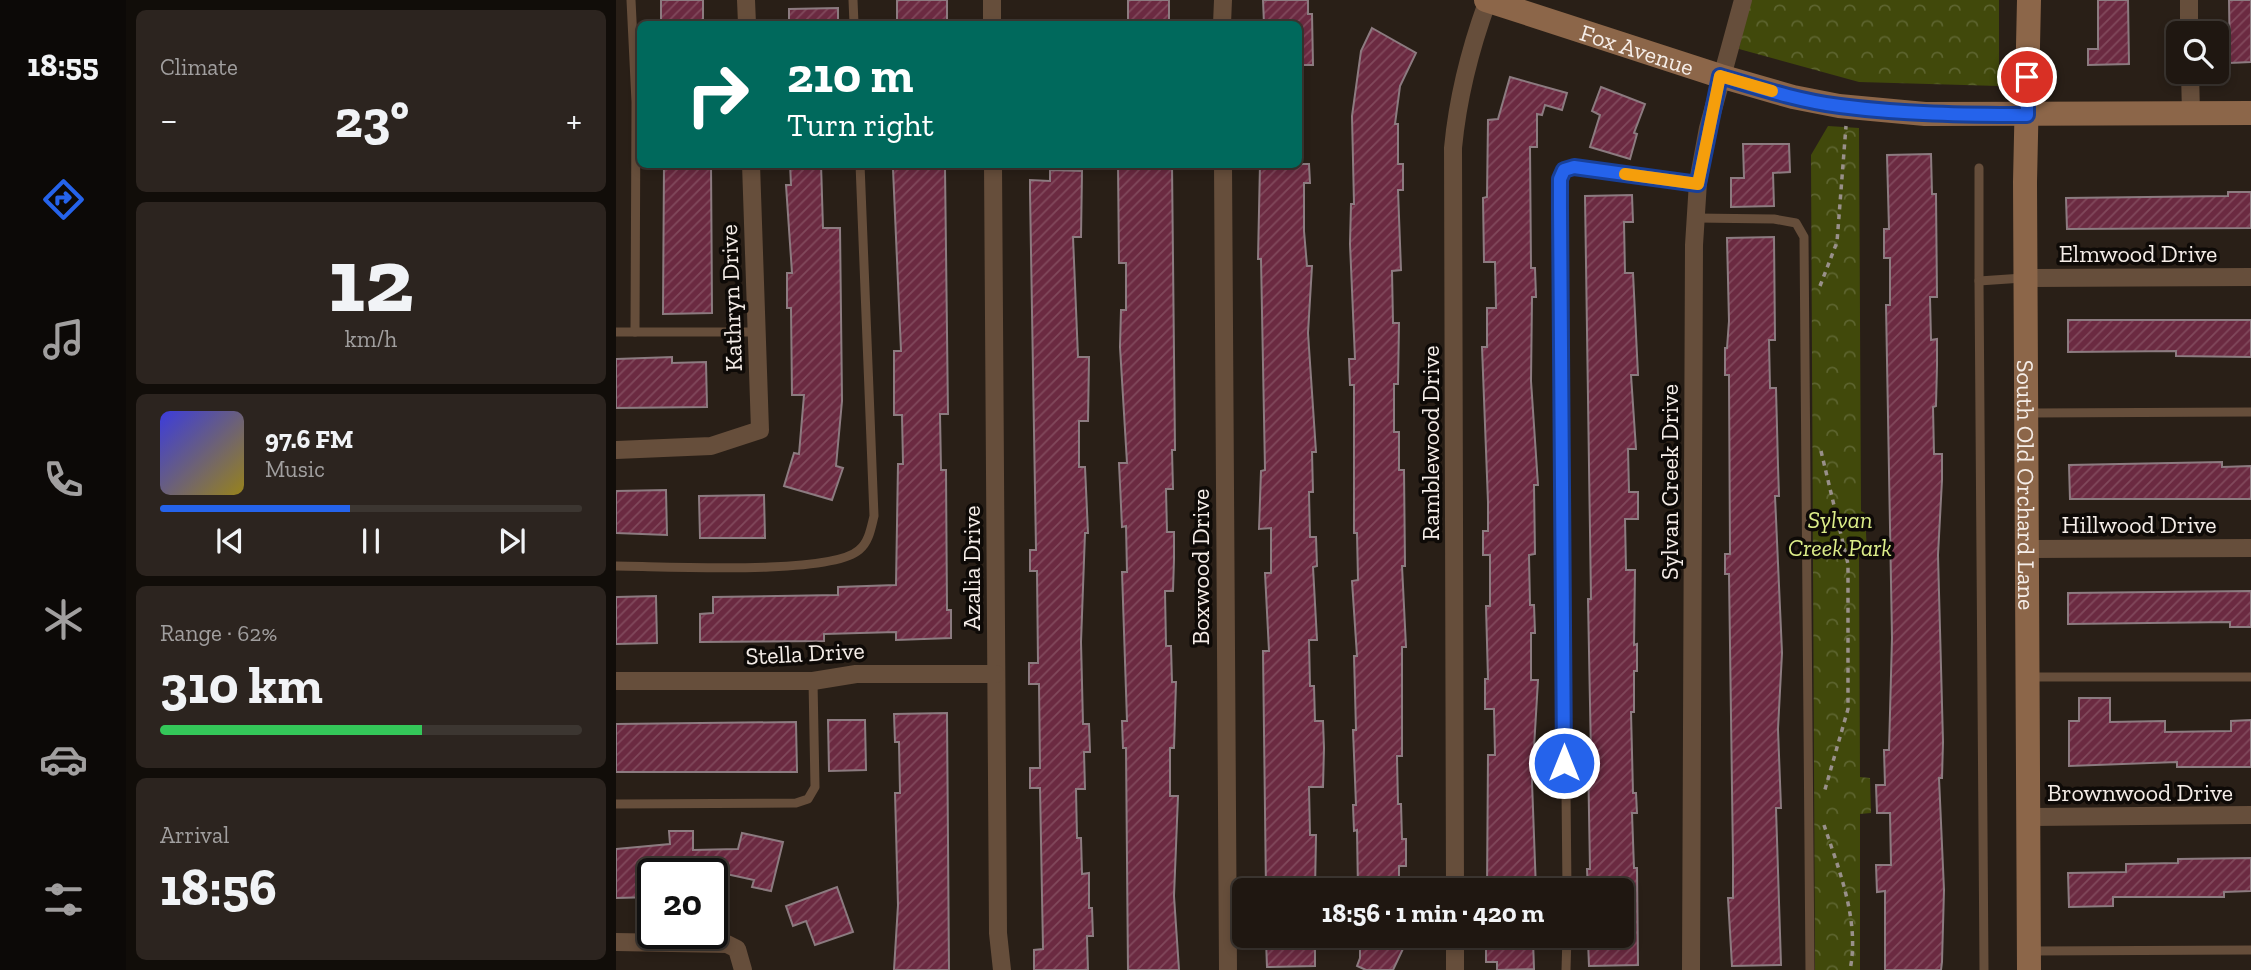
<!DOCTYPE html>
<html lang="en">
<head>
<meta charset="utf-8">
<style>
  body { margin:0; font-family:"Zilla Slab",serif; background:#2c241f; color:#f1f3f6; height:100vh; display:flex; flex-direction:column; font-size:26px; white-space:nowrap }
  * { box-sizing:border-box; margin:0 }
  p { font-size:23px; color:#a19f9f }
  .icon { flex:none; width:38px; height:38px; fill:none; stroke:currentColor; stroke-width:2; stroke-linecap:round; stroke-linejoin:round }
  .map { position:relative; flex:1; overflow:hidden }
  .panel { display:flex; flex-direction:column; gap:10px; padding:10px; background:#110d09; width:490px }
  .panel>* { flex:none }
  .guide { position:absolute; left:21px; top:21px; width:665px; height:147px; border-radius:10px; box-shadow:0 4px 10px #0003,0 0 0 2px #3c3631; background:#00695c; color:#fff; overflow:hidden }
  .tools { position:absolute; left:1550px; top:21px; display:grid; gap:14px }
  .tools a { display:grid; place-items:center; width:63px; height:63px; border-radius:10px; background:#1f1711; box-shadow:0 4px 10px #0003,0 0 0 2px #3c3631; font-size:35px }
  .speed { position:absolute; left:21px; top:858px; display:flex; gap:14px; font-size:35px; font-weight:700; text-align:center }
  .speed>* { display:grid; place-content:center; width:91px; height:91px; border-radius:50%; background:#1f1711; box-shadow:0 4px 10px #0003,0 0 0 2px #3c3631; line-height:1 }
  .speed .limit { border:4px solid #111; border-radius:10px; background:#fff; color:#111 }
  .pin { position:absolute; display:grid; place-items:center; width:60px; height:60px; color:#fff; margin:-30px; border:4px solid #fff; border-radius:50%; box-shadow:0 2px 7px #0007 }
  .me { position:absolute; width:77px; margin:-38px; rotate:0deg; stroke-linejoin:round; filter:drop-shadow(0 0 5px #0008) }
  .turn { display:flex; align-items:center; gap:24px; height:147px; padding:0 35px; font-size:32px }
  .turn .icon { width:91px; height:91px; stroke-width:2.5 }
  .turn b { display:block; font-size:49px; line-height:60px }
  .big { font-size:52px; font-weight:700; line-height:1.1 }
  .panel .card { flex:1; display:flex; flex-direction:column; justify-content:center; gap:10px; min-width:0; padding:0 24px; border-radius:10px; background:#2c241f }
  .panel .dial { align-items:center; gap:0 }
  .dial b { font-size:91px; line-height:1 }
  .song { display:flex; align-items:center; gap:21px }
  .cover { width:84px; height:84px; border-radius:10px; background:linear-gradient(135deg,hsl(240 70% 55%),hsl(50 70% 35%)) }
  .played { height:7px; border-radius:4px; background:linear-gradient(90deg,#2563eb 45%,#3c3631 45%) }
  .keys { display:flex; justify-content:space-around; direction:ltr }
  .heat { display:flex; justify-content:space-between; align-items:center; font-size:38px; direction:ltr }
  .charge { height:10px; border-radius:5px; background:linear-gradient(90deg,#34c759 62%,#3c3631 0) }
  .trip { position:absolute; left:616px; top:878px; width:402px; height:70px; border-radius:10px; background:#1f1711; box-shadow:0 4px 10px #0003,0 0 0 2px #3c3631; font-weight:700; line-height:70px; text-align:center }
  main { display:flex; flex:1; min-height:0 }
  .menu { display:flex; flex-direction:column; width:126px; justify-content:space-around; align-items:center; background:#0c0907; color:#a19f9f }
  .menu .icon { width:49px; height:49px }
  .menu .current { color:#2563eb }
  .menu b { font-size:32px; color:#f1f3f6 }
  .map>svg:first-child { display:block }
</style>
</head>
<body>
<main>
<nav class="menu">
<b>18:55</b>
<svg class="icon current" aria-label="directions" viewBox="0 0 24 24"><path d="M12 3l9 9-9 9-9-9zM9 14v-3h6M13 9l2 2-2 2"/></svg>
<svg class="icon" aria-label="music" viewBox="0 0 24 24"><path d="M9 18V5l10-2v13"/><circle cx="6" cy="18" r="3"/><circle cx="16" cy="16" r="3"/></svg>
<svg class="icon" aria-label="phone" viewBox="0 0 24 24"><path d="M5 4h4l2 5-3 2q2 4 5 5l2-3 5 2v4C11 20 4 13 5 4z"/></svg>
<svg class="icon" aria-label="climate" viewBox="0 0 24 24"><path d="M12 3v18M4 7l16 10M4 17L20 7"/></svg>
<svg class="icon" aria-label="car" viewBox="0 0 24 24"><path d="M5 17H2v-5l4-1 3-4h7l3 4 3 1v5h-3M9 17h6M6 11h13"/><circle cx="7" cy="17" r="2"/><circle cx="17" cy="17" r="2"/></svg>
<svg class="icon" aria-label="filters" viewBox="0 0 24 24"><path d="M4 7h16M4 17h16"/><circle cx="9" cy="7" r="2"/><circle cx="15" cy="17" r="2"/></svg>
</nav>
<section class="panel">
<div class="card"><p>Climate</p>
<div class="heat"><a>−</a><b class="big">23°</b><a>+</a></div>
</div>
<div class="card dial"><b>12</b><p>km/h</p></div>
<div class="card">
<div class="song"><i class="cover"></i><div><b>97.6 FM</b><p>Music</p></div></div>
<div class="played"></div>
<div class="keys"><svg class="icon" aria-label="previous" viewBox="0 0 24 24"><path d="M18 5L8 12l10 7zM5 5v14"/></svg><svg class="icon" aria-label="pause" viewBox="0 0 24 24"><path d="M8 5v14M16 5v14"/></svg><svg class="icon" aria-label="next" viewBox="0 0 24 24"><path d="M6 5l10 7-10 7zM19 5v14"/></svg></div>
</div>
<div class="card"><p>Range · 62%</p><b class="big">310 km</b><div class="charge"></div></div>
<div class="card"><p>Arrival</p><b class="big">18:56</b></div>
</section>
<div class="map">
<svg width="1635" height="970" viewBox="0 0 1635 970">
  <defs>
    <pattern id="forest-crowns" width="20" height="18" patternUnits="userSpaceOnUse" patternTransform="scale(1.75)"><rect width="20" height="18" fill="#41490b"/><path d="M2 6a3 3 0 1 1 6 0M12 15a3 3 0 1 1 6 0" fill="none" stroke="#5d642f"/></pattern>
    <pattern id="building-hatch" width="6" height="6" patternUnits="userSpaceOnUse" patternTransform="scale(1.75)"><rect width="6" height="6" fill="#6b2a41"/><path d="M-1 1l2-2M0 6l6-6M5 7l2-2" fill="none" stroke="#81495c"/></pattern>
  </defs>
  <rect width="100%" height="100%" fill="#291f17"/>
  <g fill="url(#forest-crowns)">
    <path d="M1134,0H1383V86L1243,82L1123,49Z"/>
    <path d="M1212,126L1243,128L1245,511L1249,513L1251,553H1243L1244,777L1254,778L1255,813L1244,814V970H1199L1195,155Z"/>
  </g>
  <g fill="url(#building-hatch)" stroke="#8c7b80" stroke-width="2">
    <rect x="45" y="0" width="42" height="24"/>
    <rect x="281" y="0" width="50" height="24"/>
    <rect x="512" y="0" width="41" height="24"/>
    <path d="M647,0H692V14H696L697,65H682V24H648Z"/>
    <path d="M1482,0H1512L1513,64L1472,65V49H1482Z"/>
    <path d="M1613,0H1635V62L1614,63Z"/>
    <path d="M222,8V24H173V9Z"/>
    <path d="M756,28L800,53L784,86L779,124H782V164H787V190H782L785,270L776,271L777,323H783L782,384H778V432H783V470H788L789,566H786L790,647H786V756H781L782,804H785L786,839H790V866H783V891H742L741,830L738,831L737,805H740L737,730H740L738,656H741L736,581L742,580L741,533H738V385H734L733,359H739L734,244L735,204H738L736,116L745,51Z"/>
    <path d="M894,77L951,93L946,110L929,105L926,115L921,114V147H914L915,268H919L920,297H916L915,381L922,485H918L919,554L913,555L914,605H918L919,633H915V680H922L916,782L920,890L871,891L872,755H879L878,709H869V679H872L870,606H874V555H867V531H872V502L866,347H871V308H880L879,262H868L867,198L871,197L872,120L882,119Z"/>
    <path d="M985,87L1029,104L1018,133L1021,134L1014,159L974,147L984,115L976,111Z"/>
    <path d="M1127,144H1173L1174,172L1157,173L1158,206L1115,207V178H1128Z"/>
    <path d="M1315,154L1316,194H1320L1321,297H1314L1315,340L1321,339V365L1320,406L1317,407L1318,454H1326V480L1322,555L1327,742L1326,778H1323L1328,890L1326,962L1325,970H1269V891L1261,892L1260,865H1275L1274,813H1261L1260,785H1269L1268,750H1273L1276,638L1270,305H1274V258H1268V229H1273L1271,155Z"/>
    <path d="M48,164H95L96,313L47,314Z"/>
    <path d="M174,164H205L207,228H224L226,401L220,466L227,468L216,500L168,486L178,453L183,454L188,395H176L175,308H171V273H176L170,185H175Z"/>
    <path d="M502,164H556L559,450H556L557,489H550L551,532H558V559L557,591H549L550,646H555L556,682H560L558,748H554V796H562L558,896L563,970H512L510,748H507L506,721H511L506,572H511L510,526L506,527L503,463H511L504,347L505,310H510V263H503Z"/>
    <path d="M644,164H693L694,183H688V231L691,266H696L692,333L700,452H696L697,492H693L694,537H700L701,566L697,567L701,640H693L694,686H698L699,721H707L708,748L707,787H693L694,835H700L699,891H650L647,651H653L649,573H655V528L643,529L645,471L649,470L645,259H642Z"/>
    <path d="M329,168L332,414H324L325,470H330L331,610H335V638L280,640V632L208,634V641L84,642V614L97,613V597L222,595V587L280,585L282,464H287L286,415H278V351H285L277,169Z"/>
    <path d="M434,170L466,171L465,237H457L462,357H473L472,421H463V467H469L472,533H469L465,642L467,724H473L474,752H468L469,789H460L461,838H465L466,874L473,873V908H476L477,936H471L472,970H418V950L427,949L424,788H414V768H424L423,684H413V663H422L421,571H414V550H420L414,192V180L434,181Z"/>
    <path d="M1612,192H1635V228L1451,229L1450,198L1612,196Z"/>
    <path d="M1016,195L1017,222H1008L1009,273H1017L1022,375H1015L1020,449H1012L1013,492H1022V519H1009L1010,570H1019L1018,645L1021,644V671H1018V712H1015L1017,793H1020L1021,813H1016L1018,868H1021L1022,965L973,966L972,941L1006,940V891H972L971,869H974L972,756H975L972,599H975L969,196Z"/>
    <path d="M1158,237L1159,340H1153L1154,388H1160L1162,466L1163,496H1159L1166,653L1162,729L1165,808H1160L1165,965L1116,966L1112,898H1117V860L1113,574H1109V554H1114L1113,375H1109V348H1111L1113,321L1111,238Z"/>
    <path d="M1452,320H1635V357L1560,356V351L1452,352Z"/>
    <path d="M56,357V363L90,362L91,407L0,408V359Z"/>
    <path d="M1606,462V467L1635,466V499H1454L1453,465Z"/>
    <path d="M50,490L51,535L0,533V491Z"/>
    <path d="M148,495L149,538H84L83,496Z"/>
    <path d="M1635,591V627H1614V622L1452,624V593Z"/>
    <path d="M40,596L41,643L0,644V597Z"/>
    <path d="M1463,698H1494V722L1549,721V732L1615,731V721L1635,720V767H1561V762L1453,766V721H1463Z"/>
    <path d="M331,713L333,970H278L282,905L279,793H284L283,742H279L278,714Z"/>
    <path d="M212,720H249L250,770L213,771Z"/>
    <path d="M180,722L181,772H0V724Z"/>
    <path d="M53,831H77V850L122,849L126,833L167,842L155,891L136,887L138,880L101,872L37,873V897L0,898V849L54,844Z"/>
    <path d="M1635,858V891L1608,892V897H1497V906L1453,907L1452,873L1510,872V864L1562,863V859Z"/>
    <path d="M221,887L237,932L199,945L190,921L177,926L170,906Z"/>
    <path d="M744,936H793L777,970H750L741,966L744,958Z"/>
    <path d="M699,939V966L651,967L650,940Z"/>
    <path d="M917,940L918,969L881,970V962H870V941Z"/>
  </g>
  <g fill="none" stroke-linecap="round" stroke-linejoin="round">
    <g stroke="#99908a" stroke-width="3.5" stroke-dasharray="5 5" stroke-linecap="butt">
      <path d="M1204,286L1221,242L1230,126"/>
      <path d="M1205,451L1232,564V709L1208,793"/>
      <path d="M1208,825C1223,870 1244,921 1234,970"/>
    </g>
    <g stroke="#664e3b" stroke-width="9">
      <path d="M15,0L20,102L19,332"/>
      <path d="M237,0L238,24"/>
      <path d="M1363,168V281"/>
      <path d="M1080,218L1158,219L1180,223L1188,237L1194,970"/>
      <path d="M0,332H141"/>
      <path d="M1412,413L1635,412"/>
      <path d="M0,566C44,566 214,576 243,550C253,542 255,528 258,516L244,164"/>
      <path d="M1414,677H1635"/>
      <path d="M0,804L180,803L192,799L199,787L197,681"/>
      <path d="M951,891L944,179L948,170L958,167L1082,185"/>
      <path d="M1415,951L1635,950"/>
      <path d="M950,970L951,936"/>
      <path d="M1368,970L1363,281L1407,278"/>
    </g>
    <g stroke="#664e3b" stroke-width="18">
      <path d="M130,0L131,24"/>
      <path d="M376,0V24"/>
      <path d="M1573,0V33"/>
      <path d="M606,24L607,0"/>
      <path d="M1574,72L1575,114"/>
      <path d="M377,164L382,933L386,970"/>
      <path d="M607,164L612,970"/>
      <path d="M1410,278L1635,277"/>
      <path d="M0,450L95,446L144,430L135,164"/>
      <path d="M1411,549L1635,548"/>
      <path d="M0,681H197L240,674H380"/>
      <path d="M1413,817L1635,815"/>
      <path d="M839,891L837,148C842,95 854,49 872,0"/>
      <path d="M839,936V970"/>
      <path d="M0,942L111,944L121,949L127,970"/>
      <path d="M1075,970L1078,245L1082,182L1092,128L1127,0"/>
    </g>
    <g stroke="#8c6649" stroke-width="24">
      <path id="s1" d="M870,0L1104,76L1177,97L1223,106L1309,114L1635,113"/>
      <path id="s2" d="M1413,0L1409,182L1413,970"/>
    </g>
  </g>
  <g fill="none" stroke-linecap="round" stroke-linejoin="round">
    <g stroke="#184099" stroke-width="18">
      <path id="route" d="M948,763L944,209V179L948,170L958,167L1082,184L1104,76C1144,88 1183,101 1224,106C1286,114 1348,115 1411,115V77"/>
    </g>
    <use href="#route" stroke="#2563eb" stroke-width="12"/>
    <path stroke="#f59e0b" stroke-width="12" d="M1009,174L1082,184L1104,76L1156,91"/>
  </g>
  <g text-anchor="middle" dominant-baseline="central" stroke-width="7" stroke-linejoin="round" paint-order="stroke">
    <g font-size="24" fill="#f5ede8" stroke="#0e0a07">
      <text stroke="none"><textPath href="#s1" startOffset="159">Fox Avenue</textPath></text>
      <text x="1522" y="253">Elmwood Drive</text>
      <text transform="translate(115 298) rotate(-92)">Kathryn Drive</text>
      <text transform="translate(814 443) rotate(-90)">Ramblewood Drive</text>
      <text transform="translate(1053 482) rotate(-90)">Sylvan Creek Drive</text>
      <text stroke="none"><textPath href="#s2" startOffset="485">South Old Orchard Lane</textPath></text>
      <text x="1523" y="524">Hillwood Drive</text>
      <text transform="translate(584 567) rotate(-90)">Boxwood Drive</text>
      <text transform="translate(355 568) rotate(-90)">Azalia Drive</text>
      <text transform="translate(189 653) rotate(-3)">Stella Drive</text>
      <text x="1524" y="792">Brownwood Drive</text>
    </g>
    <g font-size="24" font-style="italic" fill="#dced89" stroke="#0e0a07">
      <text x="1224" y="519">Sylvan<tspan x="1224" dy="28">Creek Park</tspan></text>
    </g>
  </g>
</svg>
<div class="tools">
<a><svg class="icon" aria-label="search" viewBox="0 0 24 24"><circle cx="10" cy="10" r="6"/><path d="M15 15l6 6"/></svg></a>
</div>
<div class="speed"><div class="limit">20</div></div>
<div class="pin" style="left:1411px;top:77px;background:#d93025"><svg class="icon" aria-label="arrive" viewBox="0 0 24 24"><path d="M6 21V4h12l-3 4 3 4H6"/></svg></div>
<svg class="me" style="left:948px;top:763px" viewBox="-20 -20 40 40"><circle r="17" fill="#2563eb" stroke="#fff" stroke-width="3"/><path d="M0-11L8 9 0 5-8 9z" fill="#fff"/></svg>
<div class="trip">18:56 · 1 min · 420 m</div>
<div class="guide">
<div class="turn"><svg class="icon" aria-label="right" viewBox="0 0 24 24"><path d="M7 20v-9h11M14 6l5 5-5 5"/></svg><div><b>210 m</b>Turn right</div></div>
</div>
</div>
</main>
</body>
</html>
